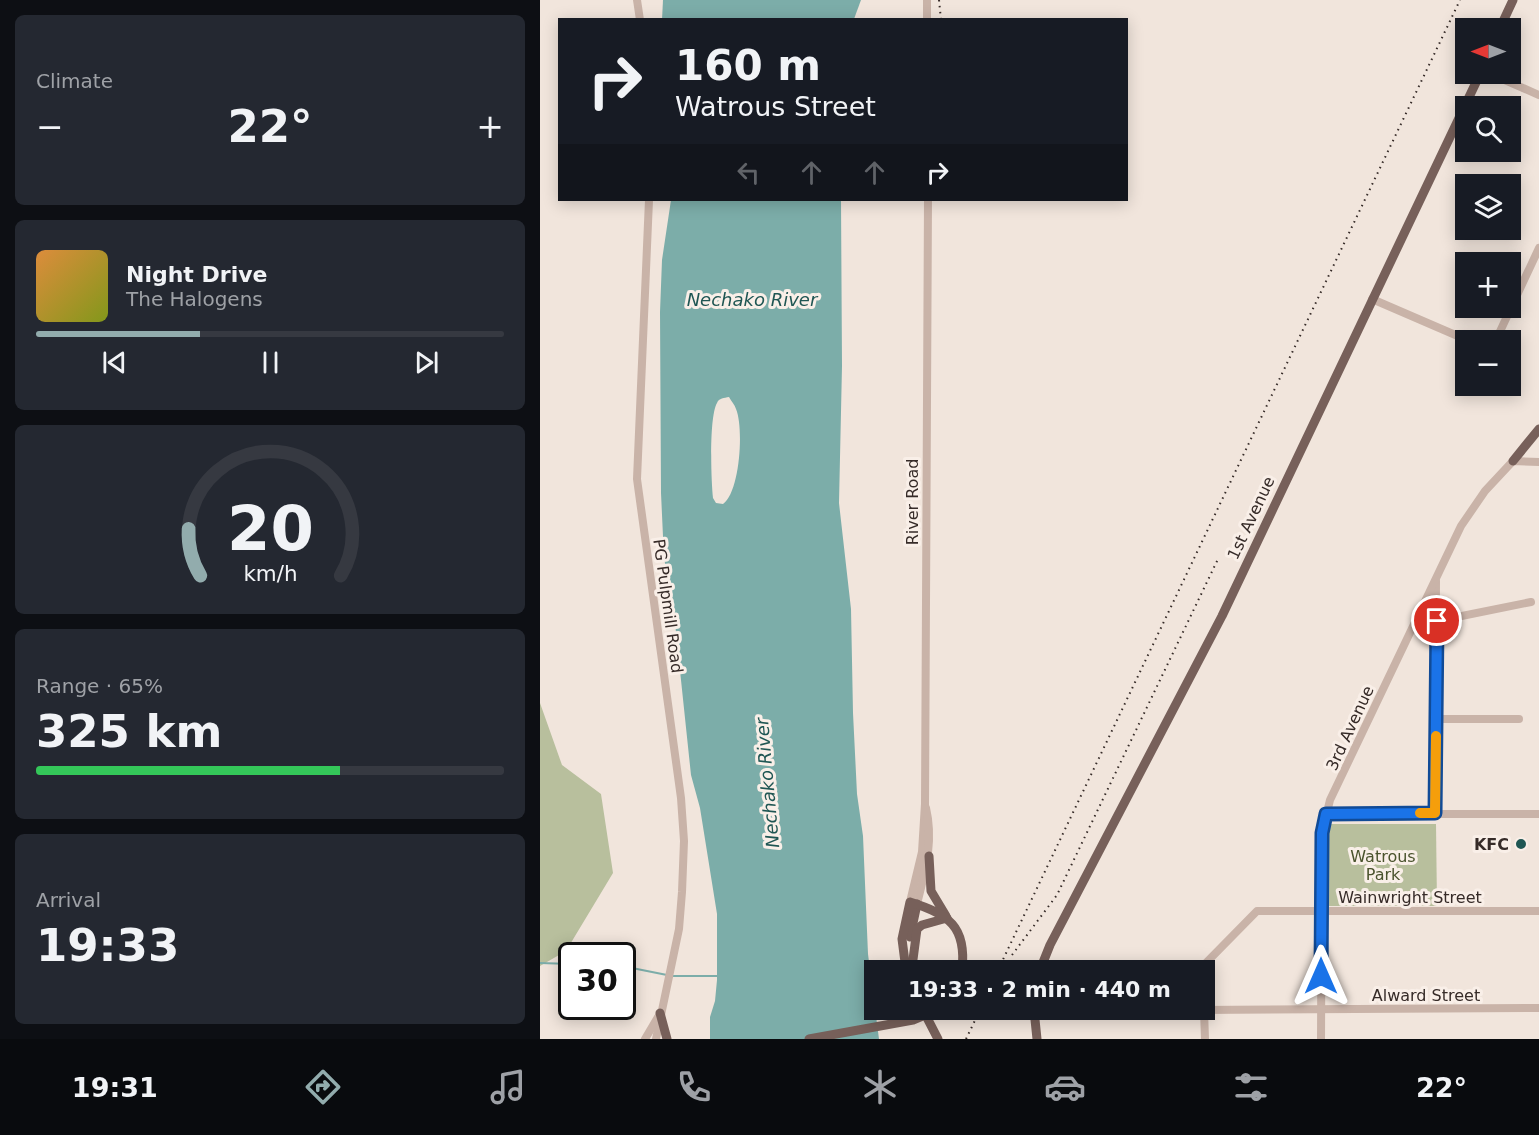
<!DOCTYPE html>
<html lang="en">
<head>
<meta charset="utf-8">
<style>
  body { margin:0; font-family:"DejaVu Sans",sans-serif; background:#242831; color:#f1f3f6; height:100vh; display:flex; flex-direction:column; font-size:22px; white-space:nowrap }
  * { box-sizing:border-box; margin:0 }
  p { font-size:20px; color:#9ea1a6 }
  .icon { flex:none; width:33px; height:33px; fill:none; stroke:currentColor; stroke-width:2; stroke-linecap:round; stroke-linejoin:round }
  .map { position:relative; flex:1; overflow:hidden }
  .drawer { display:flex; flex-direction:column; gap:15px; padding:15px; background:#0d0f14; width:540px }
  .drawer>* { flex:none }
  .guide { position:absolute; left:18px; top:18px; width:570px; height:183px; border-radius:0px; box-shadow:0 3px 15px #0003; background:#171b24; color:#f1f3f6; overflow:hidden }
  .needle { width:39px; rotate:270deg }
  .fabs { position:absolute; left:915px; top:18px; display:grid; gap:12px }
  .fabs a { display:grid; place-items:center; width:66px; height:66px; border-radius:0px; background:#171b24; box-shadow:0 3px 15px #0003; font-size:30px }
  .speed { position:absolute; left:18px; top:942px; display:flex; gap:12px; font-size:30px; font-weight:700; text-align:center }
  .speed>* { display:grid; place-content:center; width:78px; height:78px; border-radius:50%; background:#171b24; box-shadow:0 3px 15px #0003; line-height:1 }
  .speed .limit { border:3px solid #111; border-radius:9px; background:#fff; color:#111 }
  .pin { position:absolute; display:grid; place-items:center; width:51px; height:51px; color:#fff; margin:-26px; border:3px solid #fff; border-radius:50%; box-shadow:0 2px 6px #0007 }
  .me { position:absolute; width:66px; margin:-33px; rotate:0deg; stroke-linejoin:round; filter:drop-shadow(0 0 4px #0008) }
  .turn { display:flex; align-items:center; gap:21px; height:126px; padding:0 18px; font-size:27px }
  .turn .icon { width:78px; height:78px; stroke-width:2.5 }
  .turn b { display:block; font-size:42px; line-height:51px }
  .lanes { display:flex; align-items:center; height:57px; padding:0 18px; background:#0003; justify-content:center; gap:30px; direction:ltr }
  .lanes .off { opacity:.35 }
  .big { font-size:45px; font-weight:800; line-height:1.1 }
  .drawer .tile { flex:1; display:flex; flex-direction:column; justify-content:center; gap:9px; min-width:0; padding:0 21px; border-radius:9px; background:#242831 }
  .drawer .dial { align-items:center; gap:0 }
  .dial svg { height:156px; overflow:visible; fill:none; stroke:#363941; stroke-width:7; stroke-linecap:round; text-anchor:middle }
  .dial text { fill:#f1f3f6; stroke:none }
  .song { display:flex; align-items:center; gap:18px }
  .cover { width:72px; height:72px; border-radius:9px; background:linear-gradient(135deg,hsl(30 70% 55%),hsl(70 70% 35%)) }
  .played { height:6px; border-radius:3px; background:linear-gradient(90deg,#92acad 35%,#363941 35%) }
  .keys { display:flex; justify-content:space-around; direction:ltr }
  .heat { display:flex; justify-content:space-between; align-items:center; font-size:33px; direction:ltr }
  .charge { height:9px; border-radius:4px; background:linear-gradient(90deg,#34c759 65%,#363941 0) }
  .trip { position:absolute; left:324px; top:960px; width:351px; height:60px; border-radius:0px; background:#171b24; box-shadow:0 3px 15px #0003; font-weight:800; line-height:60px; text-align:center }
  .menu { display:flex; height:96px; justify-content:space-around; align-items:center; background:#090b0e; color:#9ea1a6 }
  .menu .icon { width:42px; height:42px }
  .menu .selected { color:#92acad }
  .menu b { font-size:27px; color:#f1f3f6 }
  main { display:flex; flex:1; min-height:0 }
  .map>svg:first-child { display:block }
</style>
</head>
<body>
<main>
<section class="drawer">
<div class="tile"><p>Climate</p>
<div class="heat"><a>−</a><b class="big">22°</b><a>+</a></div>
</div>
<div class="tile">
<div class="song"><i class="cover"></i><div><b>Night Drive</b><p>The Halogens</p></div></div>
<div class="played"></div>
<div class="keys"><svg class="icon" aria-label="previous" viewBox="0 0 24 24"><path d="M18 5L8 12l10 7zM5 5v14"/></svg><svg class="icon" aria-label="pause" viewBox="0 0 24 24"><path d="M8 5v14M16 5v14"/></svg><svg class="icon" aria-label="next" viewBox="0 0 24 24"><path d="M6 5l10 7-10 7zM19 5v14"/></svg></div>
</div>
<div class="tile dial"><svg viewBox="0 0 100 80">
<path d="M14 69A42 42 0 1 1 86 69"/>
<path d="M14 69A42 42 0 0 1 8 45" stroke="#92acad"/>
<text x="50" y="56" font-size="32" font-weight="700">20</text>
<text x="50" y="72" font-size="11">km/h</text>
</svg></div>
<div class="tile"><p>Range · 65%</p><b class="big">325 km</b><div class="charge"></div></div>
<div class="tile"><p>Arrival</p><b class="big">19:33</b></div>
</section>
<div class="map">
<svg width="999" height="1039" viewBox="0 0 999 1039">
  <rect width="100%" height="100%" fill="#f1e5dc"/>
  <g fill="#b8bf9d">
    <path d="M0,703L22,765L61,794L73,873L26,951L0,966Z"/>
    <path d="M789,824H896L897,906H789Z"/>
  </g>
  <g fill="#7cada9" fill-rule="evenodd">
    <path d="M123,0H321L314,19L122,20Z"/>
    <path d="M131,200H301L302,366L299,503L311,609L313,713L317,794L323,836L328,954L339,1039H170V1017L175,1001L177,980V914L160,808L151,775L133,604L124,558L121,493L120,312L122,260ZM189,397C191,401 195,405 196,409C204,428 200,492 183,504L176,503L173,498C171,480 169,417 177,403C179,398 184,398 189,397Z"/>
  </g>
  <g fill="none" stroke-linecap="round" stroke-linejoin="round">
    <g stroke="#7cada9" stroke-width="2">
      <path d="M0,963L32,964"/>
      <path d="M82,966L127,975"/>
      <path d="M132,976H177"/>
    </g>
    <g stroke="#c9b3a8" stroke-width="8">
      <path d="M97,0L100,20"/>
      <path d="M387,0V20"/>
      <path d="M951,74L999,95"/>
      <path d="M109,200L97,479L141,798L144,841L142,892L139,929L116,1039"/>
      <path d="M832,299L927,340"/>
      <path d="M956,340L999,248"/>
      <path d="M897,621L991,602"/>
      <path d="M896,719H979"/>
      <path d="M895,813L896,581"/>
      <path d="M786,814H999"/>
      <path d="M370,902L382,852L385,804L388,200"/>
      <path d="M377,904C385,872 394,842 386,808"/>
      <path d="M659,970L717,911H999"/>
      <path d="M659,1010L999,1008"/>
      <path d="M664,1010L665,1039"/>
      <path d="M105,1039L118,1017"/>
      <path d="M781,1039L782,833L790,800L921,526L945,491L973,461L999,462"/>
    </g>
    <g stroke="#77605a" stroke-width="9">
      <path d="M960,28L973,0"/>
      <path d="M973,461L999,429"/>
      <path d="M389,856L391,891L406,916"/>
      <path d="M370,937L377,904"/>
      <path d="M372,967L377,929L382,925L407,918"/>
      <path d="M366,970L362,939L370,902C408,914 427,926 422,970"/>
      <path d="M500,970L510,945L682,616L940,74"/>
      <path d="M494,1010L497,1039"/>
      <path d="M120,1013L127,1039"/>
      <path d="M269,1039L373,1020L397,1010"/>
    </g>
    <g stroke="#362b28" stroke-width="2" stroke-dasharray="1.5 4.5" stroke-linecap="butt">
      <path d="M399,0L401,20"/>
      <path d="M472,955L517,895L678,559"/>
      <path d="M458,970L920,0"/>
      <path d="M426,1039L440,1010"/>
    </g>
    <path stroke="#77605a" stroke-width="9" d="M383,1010L398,1039"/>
  </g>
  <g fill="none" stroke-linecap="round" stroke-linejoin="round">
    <g stroke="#114b97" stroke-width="15">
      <path id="route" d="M781,976L782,833L786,814L895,813L897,621"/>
    </g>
    <use href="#route" stroke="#1a73e8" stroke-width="10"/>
    <path stroke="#f59e0b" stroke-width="10" d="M880,813H895L896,736"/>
  </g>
  <circle fill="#1f5653" stroke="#f9efe8" stroke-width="2" cx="981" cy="844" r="6"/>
  <g text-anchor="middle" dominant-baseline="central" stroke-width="6" stroke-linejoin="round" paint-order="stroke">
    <g font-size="16" fill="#362b28" stroke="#f9efe8">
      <text transform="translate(372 502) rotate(-90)">River Road</text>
      <text transform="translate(711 518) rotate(-65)">1st Avenue</text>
      <text transform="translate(128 606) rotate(82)">PG Pulpmill Road</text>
      <text transform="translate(810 728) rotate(-65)">3rd Avenue</text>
      <text x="870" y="897">Wainwright Street</text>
      <text x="886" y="995">Alward Street</text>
    </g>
    <g font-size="16" font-weight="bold" fill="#362b28" stroke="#f9efe8" text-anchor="end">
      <text x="969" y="844">KFC</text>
    </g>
    <g font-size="16" fill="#4a532d" stroke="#f9efe8">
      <text x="843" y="856">Watrous<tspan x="843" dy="18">Park</tspan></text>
    </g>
    <g font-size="18" font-style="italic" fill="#1f5653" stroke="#f9efe8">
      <text x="212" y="299">Nechako River</text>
      <text transform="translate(227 783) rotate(-95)">Nechako River</text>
    </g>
  </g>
</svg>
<div class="fabs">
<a><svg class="needle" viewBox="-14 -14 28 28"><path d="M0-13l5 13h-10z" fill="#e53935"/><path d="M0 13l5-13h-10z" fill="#9ea1a6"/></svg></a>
<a><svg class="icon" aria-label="search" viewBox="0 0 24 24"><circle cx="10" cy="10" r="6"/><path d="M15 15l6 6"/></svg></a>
<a><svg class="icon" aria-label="layers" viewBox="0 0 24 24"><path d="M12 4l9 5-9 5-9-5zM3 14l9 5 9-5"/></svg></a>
<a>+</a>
<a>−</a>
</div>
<div class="speed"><div class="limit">30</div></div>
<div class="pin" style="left:897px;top:621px;background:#d93025"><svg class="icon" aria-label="arrive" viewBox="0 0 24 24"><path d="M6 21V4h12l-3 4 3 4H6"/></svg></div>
<svg class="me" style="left:781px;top:976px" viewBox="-20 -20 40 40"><path d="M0-17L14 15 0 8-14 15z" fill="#1a73e8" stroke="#fff" stroke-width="4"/></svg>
<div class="trip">19:33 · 2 min · 440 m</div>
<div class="guide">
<div class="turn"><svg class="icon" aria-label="right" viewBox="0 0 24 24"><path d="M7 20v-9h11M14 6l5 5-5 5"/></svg><div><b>160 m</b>Watrous Street</div></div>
<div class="lanes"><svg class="icon off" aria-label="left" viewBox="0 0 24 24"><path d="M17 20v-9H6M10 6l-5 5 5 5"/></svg><svg class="icon off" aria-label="ahead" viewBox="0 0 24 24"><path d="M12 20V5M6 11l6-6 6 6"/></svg><svg class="icon off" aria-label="ahead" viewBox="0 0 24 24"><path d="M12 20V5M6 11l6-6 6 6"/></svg><svg class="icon" aria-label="right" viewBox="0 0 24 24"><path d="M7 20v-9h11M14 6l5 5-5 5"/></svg></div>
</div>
</div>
</main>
<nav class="menu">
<b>19:31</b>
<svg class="icon selected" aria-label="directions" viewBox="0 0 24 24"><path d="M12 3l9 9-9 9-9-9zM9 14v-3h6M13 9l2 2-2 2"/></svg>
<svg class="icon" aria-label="music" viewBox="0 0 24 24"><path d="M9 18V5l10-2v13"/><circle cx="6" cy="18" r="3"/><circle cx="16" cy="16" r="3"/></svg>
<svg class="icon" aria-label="phone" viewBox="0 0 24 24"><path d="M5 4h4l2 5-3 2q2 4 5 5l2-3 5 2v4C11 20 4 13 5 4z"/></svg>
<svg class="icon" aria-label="climate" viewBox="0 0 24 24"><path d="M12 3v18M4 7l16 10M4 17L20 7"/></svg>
<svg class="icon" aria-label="car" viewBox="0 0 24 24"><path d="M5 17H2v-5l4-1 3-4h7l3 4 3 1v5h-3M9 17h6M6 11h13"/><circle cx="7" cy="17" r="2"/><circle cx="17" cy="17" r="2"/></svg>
<svg class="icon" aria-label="filters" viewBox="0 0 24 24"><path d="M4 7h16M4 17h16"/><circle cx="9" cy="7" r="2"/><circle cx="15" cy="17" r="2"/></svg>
<b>22°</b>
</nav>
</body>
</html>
